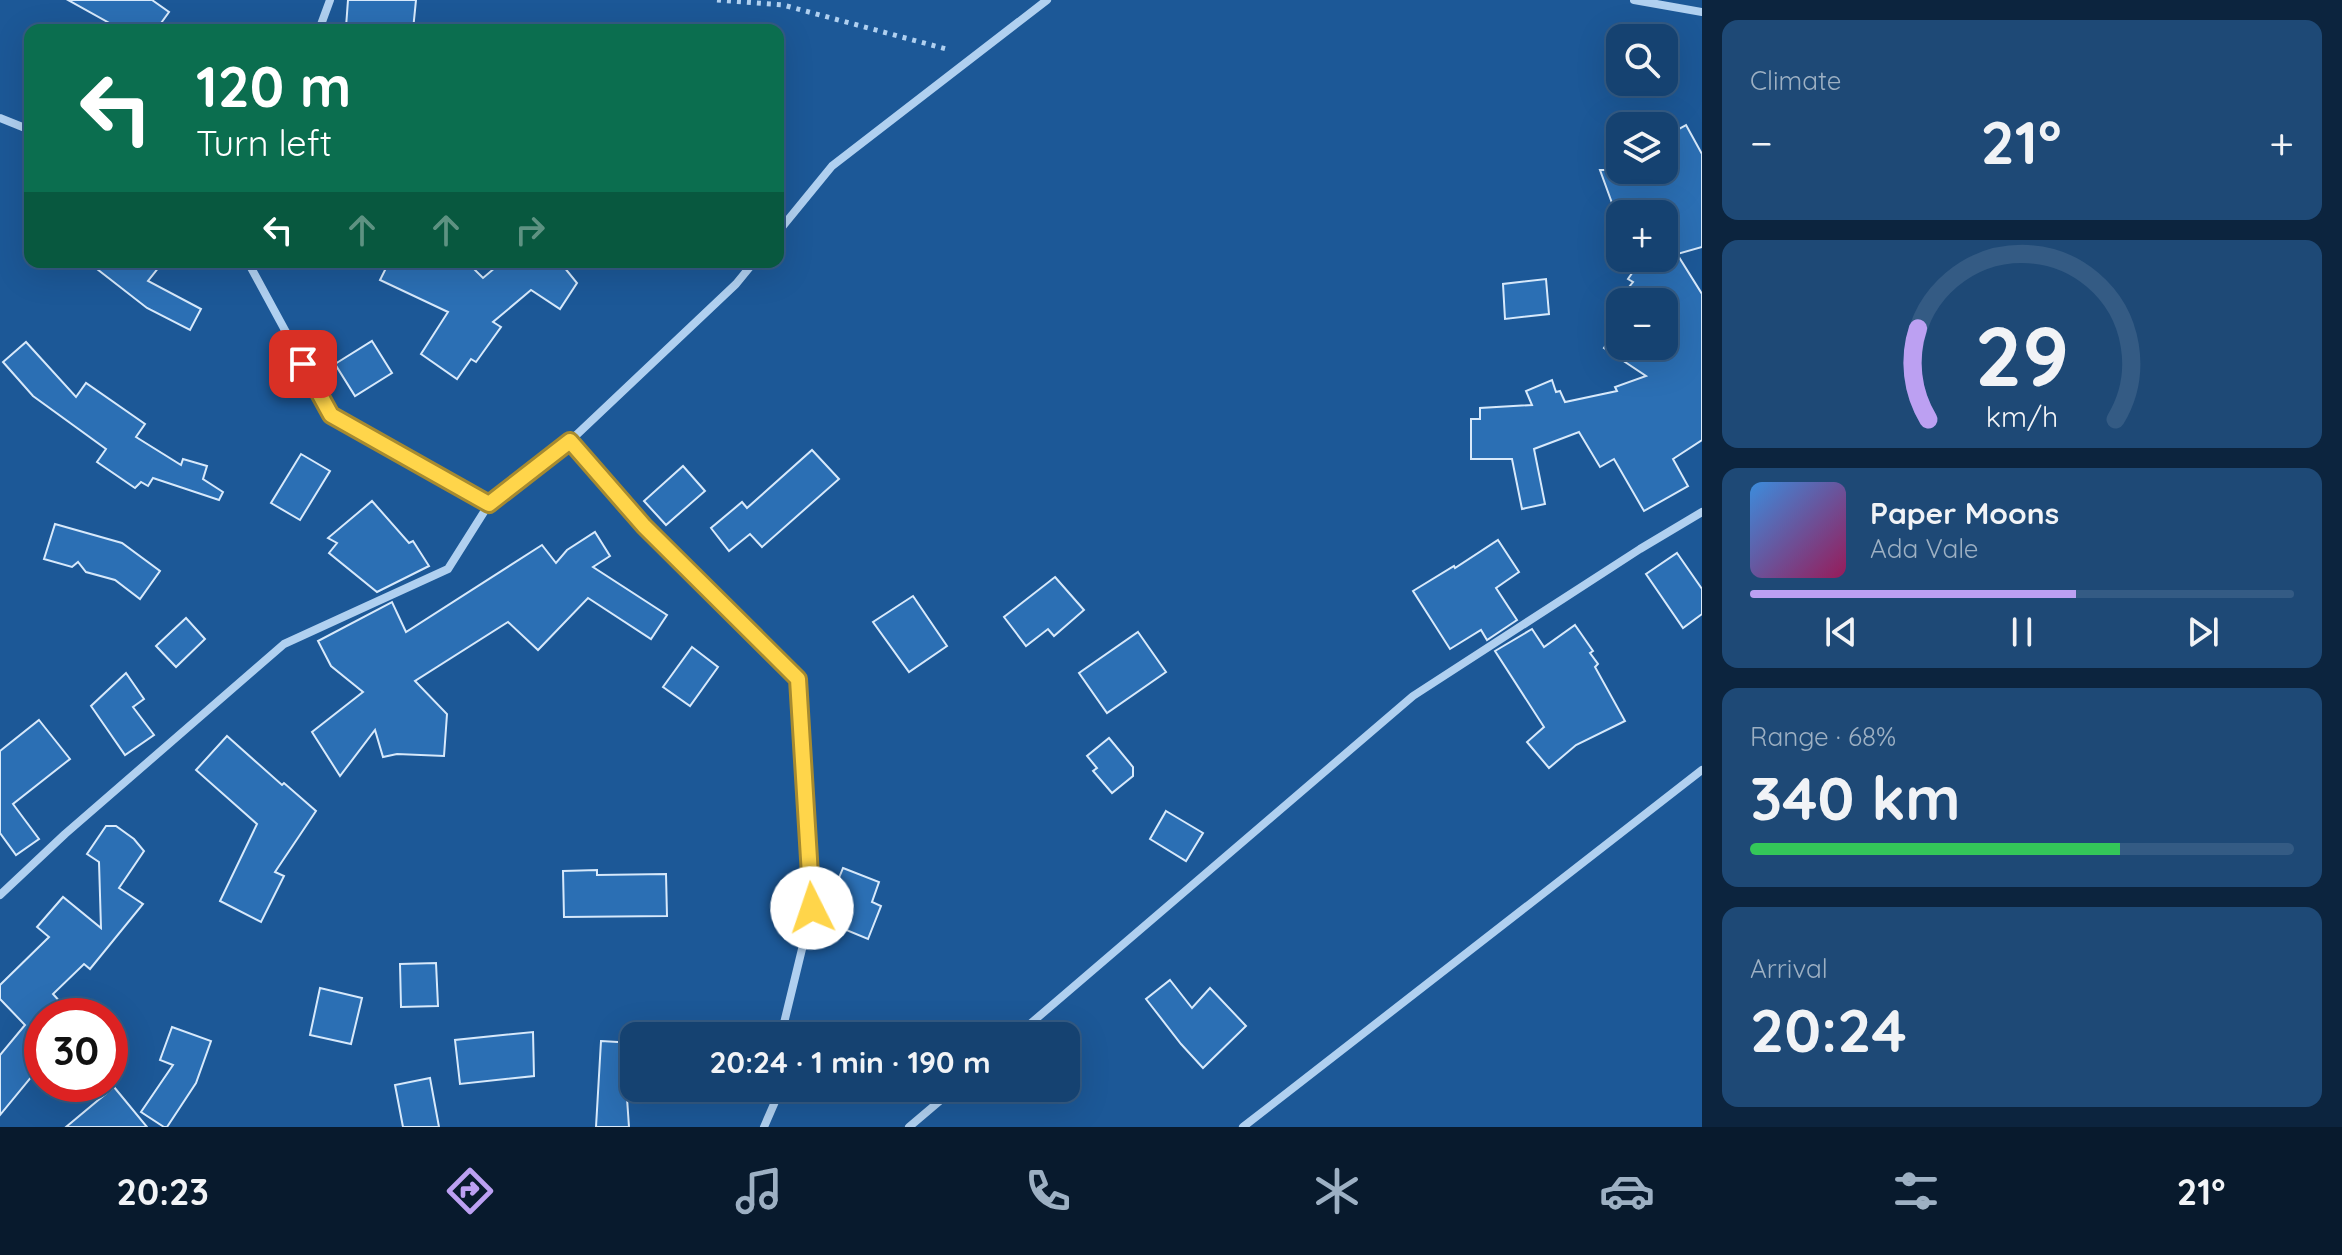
<!DOCTYPE html>
<html lang="en">
<head>
<meta charset="utf-8">
<style>
  body { margin:0; font-family:Quicksand,sans-serif; background:#1e4976; color:#f1f3f6; height:100vh; display:flex; flex-direction:column; font-size:30px; white-space:nowrap }
  * { box-sizing:border-box; margin:0 }
  p { font-size:26px; color:#9db0c3 }
  .icon { flex:none; width:44px; height:44px; fill:none; stroke:currentColor; stroke-width:2; stroke-linecap:round; stroke-linejoin:round }
  .map { position:relative; flex:1; overflow:hidden }
  .sheet { display:flex; flex-direction:column; gap:20px; padding:20px; background:#0c243e; width:640px }
  .sheet>* { flex:none }
  .banner { position:absolute; left:24px; top:24px; width:760px; height:244px; border-radius:16px; box-shadow:0 8px 32px #0002,0 0 0 2px #345b84; background:#0b6e4f; color:#fff; overflow:hidden }
  .buttons { position:absolute; left:1606px; top:24px; display:grid; gap:16px }
  .buttons a { display:grid; place-items:center; width:72px; height:72px; border-radius:16px; background:#154271; box-shadow:0 8px 32px #0002,0 0 0 2px #345b84; font-size:40px }
  .speed { position:absolute; left:24px; top:998px; display:flex; gap:16px; font-size:40px; font-weight:700; text-align:center }
  .speed>* { display:grid; place-content:center; width:104px; height:104px; border-radius:50%; background:#154271; box-shadow:0 8px 32px #0002,0 0 0 2px #345b84; line-height:1 }
  .speed .limit { border:12px solid #d22; background:#fff; color:#111 }
  .pin { position:absolute; display:grid; place-items:center; width:68px; height:68px; color:#fff; margin:-34px; border-radius:16px; box-shadow:0 4px 12px #0006 }
  .me { position:absolute; width:88px; margin:-44px; rotate:356deg; stroke-linejoin:round; filter:drop-shadow(0 0 6px #0008) }
  .turn { display:flex; align-items:center; gap:28px; height:168px; padding:0 40px; font-size:36px }
  .turn .icon { width:104px; height:104px; stroke-width:2.5 }
  .turn b { display:block; font-size:56px; line-height:68px }
  .lanes { display:flex; align-items:center; height:76px; padding:0 40px; background:#0003; justify-content:center; gap:40px; direction:ltr }
  .lanes .off { opacity:.35 }
  .big { font-size:60px; font-weight:700; line-height:1.1 }
  .sheet .widget { flex:1; display:flex; flex-direction:column; justify-content:center; gap:12px; min-width:0; padding:0 28px; border-radius:16px; background:#1e4976 }
  .sheet .dial { align-items:center; gap:0 }
  .dial svg { height:208px; overflow:visible; fill:none; stroke:#345b84; stroke-width:7; stroke-linecap:round; text-anchor:middle }
  .dial text { fill:#f1f3f6; stroke:none }
  .song { display:flex; align-items:center; gap:24px }
  .cover { width:96px; height:96px; border-radius:12px; background:linear-gradient(135deg,hsl(210 70% 55%),hsl(330 70% 35%)) }
  .played { height:8px; border-radius:4px; background:linear-gradient(90deg,#bca0f2 60%,#345b84 60%) }
  .keys { display:flex; justify-content:space-around; direction:ltr }
  .heat { display:flex; justify-content:space-between; align-items:center; font-size:44px; direction:ltr }
  .charge { height:12px; border-radius:6px; background:linear-gradient(90deg,#34c759 68%,#345b84 0) }
  .trip { position:absolute; left:620px; top:1022px; width:460px; height:80px; border-radius:16px; background:#154271; box-shadow:0 8px 32px #0002,0 0 0 2px #345b84; font-weight:700; line-height:80px; text-align:center }
  .tabs { display:flex; height:128px; justify-content:space-around; align-items:center; background:#081a2d; color:#9db0c3 }
  .tabs .icon { width:56px; height:56px }
  .tabs .active { color:#bca0f2 }
  .tabs b { font-size:36px; color:#f1f3f6 }
  main { display:flex; flex:1; min-height:0 }
  .map>svg:first-child { display:block }
</style>
</head>
<body>
<main>
<div class="map">
<svg width="1702" height="1127" viewBox="0 0 1702 1127">
  <rect width="100%" height="100%" fill="#1c5897"/>
  <g fill="#2b6fb4" stroke="#d7e9fb" stroke-width="2">
    <path d="M68,0H152L169,12L156,30H122Z"/>
    <path d="M348,0H416L413,30L346,27Z"/>
    <path d="M1686,125L1702,154V247L1677,254L1702,294V440L1673,459L1688,486L1644,511L1614,459L1600,467L1579,432L1534,449L1545,504L1522,509L1512,459H1471V419H1480V408L1532,405L1526,391L1552,380L1556,392L1560,391L1565,402L1617,391L1615,387L1646,376L1604,348L1612,336L1611,327L1620,326V346H1664V302H1629L1621,297L1633,282L1628,279L1637,266L1633,258H1664V214H1620V225L1600,170H1664V137Z"/>
    <path d="M88,262H163L148,281L201,309L190,330L147,308Z"/>
    <path d="M389,262H467L483,278L502,262H560L577,283L560,309L531,290L493,322L501,327L476,362L471,359L457,379L421,354L448,312L380,280Z"/>
    <path d="M1546,279L1549,314L1505,319L1503,284Z"/>
    <path d="M372,341L392,373L355,396L335,364Z"/>
    <path d="M26,342L76,397L86,383L145,424L136,437L181,465L183,459L207,466L203,479L223,492L219,500L153,478L148,486L141,482L135,488L97,462L106,449L33,396L3,362Z"/>
    <path d="M812,450L839,479L762,547L750,534L729,551L711,528L742,502L747,508Z"/>
    <path d="M301,454L330,471L300,520L271,503Z"/>
    <path d="M683,466L705,491L666,525L644,501Z"/>
    <path d="M372,501L409,543L413,541L429,566L377,592L329,553L337,543L328,538Z"/>
    <path d="M55,524L122,543L160,571L140,599L115,580L86,572L78,562L72,567L44,559Z"/>
    <path d="M595,532L610,556L593,567L667,615L651,639L588,598L538,650L508,622L415,681L447,714L444,756L397,754L383,757L375,730L340,776L312,732L363,692L331,666L318,641L392,602L406,632L542,545L556,563L567,550Z"/>
    <path d="M1498,540L1519,572L1496,588L1517,620L1487,640L1481,630L1450,649L1413,591L1454,566L1455,568Z"/>
    <path d="M1677,553L1702,589V614L1683,628L1646,574Z"/>
    <path d="M1055,577L1084,610L1054,636L1048,629L1026,646L1004,617Z"/>
    <path d="M913,596L947,646L909,672L873,622Z"/>
    <path d="M186,618L205,639L176,667L156,646Z"/>
    <path d="M1575,625L1593,651L1590,653L1598,664L1595,667L1625,721L1576,745L1549,768L1527,742L1544,727L1495,651L1532,629L1544,647Z"/>
    <path d="M1138,632L1166,672L1107,713L1079,673Z"/>
    <path d="M692,647L718,667L690,706L663,687Z"/>
    <path d="M126,673L144,699L133,707L154,735L125,755L91,706Z"/>
    <path d="M39,720L70,759L13,804L39,839L16,855L0,833V751Z"/>
    <path d="M227,736L282,785L284,783L316,811L275,872L284,876L261,922L220,901L257,824L196,770Z"/>
    <path d="M1109,738L1133,767V776L1112,793L1093,771L1097,768L1087,756Z"/>
    <path d="M1166,811L1203,833L1186,861L1150,839Z"/>
    <path d="M106,826H116L134,839L144,851L119,888L143,904L90,969L84,964L53,994L73,1016H42V1064L0,1115V1055L25,1025L0,999V985L49,937L37,927L63,897L101,928L99,862L87,854Z"/>
    <path d="M843,868L879,882L872,902L881,906L868,939L822,920Z"/>
    <path d="M597,870V875L666,874L667,916L564,917L563,871Z"/>
    <path d="M436,963L438,1006L401,1007L400,964Z"/>
    <path d="M1170,980L1192,1008L1210,988L1246,1026L1203,1068L1181,1044L1146,999Z"/>
    <path d="M320,988L362,998L351,1044L310,1035Z"/>
    <path d="M172,1027L211,1041L196,1083L167,1127H164L141,1112L173,1065L160,1060Z"/>
    <path d="M533,1032L534,1076L460,1084L455,1040Z"/>
    <path d="M601,1041L634,1043V1098H627L629,1127H596Z"/>
    <path d="M430,1078L439,1127H403L395,1085Z"/>
    <path d="M114,1087L147,1127H66Z"/>
  </g>
  <g fill="none" stroke-linecap="round" stroke-linejoin="round">
    <path stroke="#b0d0f0" stroke-width="5" stroke-dasharray="4 6" stroke-linecap="butt" d="M717,0L783,5L950,50"/>
    <g stroke="#b0d0f0" stroke-width="8">
      <path d="M1634,0L1702,12"/>
      <path d="M319,30L330,0"/>
      <path d="M0,118L30,130"/>
      <path d="M778,232L832,166L1047,0"/>
      <path d="M570,441L736,284L754,262"/>
      <path d="M489,504L570,441L644,526L798,679L812,908L784,1023L786,1036"/>
      <path d="M0,895L65,834L284,644L448,569L489,504L331,415L248,262"/>
      <path d="M1016,1036L1413,696L1640,549L1702,512"/>
      <path d="M764,1127L781,1088"/>
      <path d="M909,1127L955,1088"/>
      <path d="M1243,1127L1702,770"/>
    </g>
  </g>
  <g fill="none" stroke-linecap="round" stroke-linejoin="round">
    <g stroke="#a68a30" stroke-width="20">
      <path id="route" d="M303,364L331,415L489,504L570,441L644,526L798,679L812,908"/>
    </g>
    <use href="#route" stroke="#ffd54a" stroke-width="14"/>
  </g>
</svg>
<div class="buttons">
<a><svg class="icon" aria-label="search" viewBox="0 0 24 24"><circle cx="10" cy="10" r="6"/><path d="M15 15l6 6"/></svg></a>
<a><svg class="icon" aria-label="layers" viewBox="0 0 24 24"><path d="M12 4l9 5-9 5-9-5zM3 14l9 5 9-5"/></svg></a>
<a>+</a>
<a>−</a>
</div>
<div class="speed"><div class="limit">30</div></div>
<div class="pin" style="left:303px;top:364px;background:#d93025"><svg class="icon" aria-label="arrive" viewBox="0 0 24 24"><path d="M6 21V4h12l-3 4 3 4H6"/></svg></div>
<svg class="me" style="left:812px;top:908px" viewBox="-20 -20 40 40"><circle r="19" fill="#fff"/><path d="M0-13L10 11 0 6-10 11z" fill="#ffd54a"/></svg>
<div class="trip">20:24 · 1 min · 190 m</div>
<div class="banner">
<div class="turn"><svg class="icon" aria-label="left" viewBox="0 0 24 24"><path d="M17 20v-9H6M10 6l-5 5 5 5"/></svg><div><b>120 m</b>Turn left</div></div>
<div class="lanes"><svg class="icon" aria-label="left" viewBox="0 0 24 24"><path d="M17 20v-9H6M10 6l-5 5 5 5"/></svg><svg class="icon off" aria-label="ahead" viewBox="0 0 24 24"><path d="M12 20V5M6 11l6-6 6 6"/></svg><svg class="icon off" aria-label="ahead" viewBox="0 0 24 24"><path d="M12 20V5M6 11l6-6 6 6"/></svg><svg class="icon off" aria-label="right" viewBox="0 0 24 24"><path d="M7 20v-9h11M14 6l5 5-5 5"/></svg></div>
</div>
</div>
<section class="sheet">
<div class="widget"><p>Climate</p>
<div class="heat"><a>−</a><b class="big">21°</b><a>+</a></div>
</div>
<div class="widget dial"><svg viewBox="0 0 100 80">
<path d="M14 69A42 42 0 1 1 86 69"/>
<path d="M14 69A42 42 0 0 1 10 34" stroke="#bca0f2"/>
<text x="50" y="56" font-size="32" font-weight="700">29</text>
<text x="50" y="72" font-size="11">km/h</text>
</svg></div>
<div class="widget">
<div class="song"><i class="cover"></i><div><b>Paper Moons</b><p>Ada Vale</p></div></div>
<div class="played"></div>
<div class="keys"><svg class="icon" aria-label="previous" viewBox="0 0 24 24"><path d="M18 5L8 12l10 7zM5 5v14"/></svg><svg class="icon" aria-label="pause" viewBox="0 0 24 24"><path d="M8 5v14M16 5v14"/></svg><svg class="icon" aria-label="next" viewBox="0 0 24 24"><path d="M6 5l10 7-10 7zM19 5v14"/></svg></div>
</div>
<div class="widget"><p>Range · 68%</p><b class="big">340 km</b><div class="charge"></div></div>
<div class="widget"><p>Arrival</p><b class="big">20:24</b></div>
</section>
</main>
<nav class="tabs">
<b>20:23</b>
<svg class="icon active" aria-label="directions" viewBox="0 0 24 24"><path d="M12 3l9 9-9 9-9-9zM9 14v-3h6M13 9l2 2-2 2"/></svg>
<svg class="icon" aria-label="music" viewBox="0 0 24 24"><path d="M9 18V5l10-2v13"/><circle cx="6" cy="18" r="3"/><circle cx="16" cy="16" r="3"/></svg>
<svg class="icon" aria-label="phone" viewBox="0 0 24 24"><path d="M5 4h4l2 5-3 2q2 4 5 5l2-3 5 2v4C11 20 4 13 5 4z"/></svg>
<svg class="icon" aria-label="climate" viewBox="0 0 24 24"><path d="M12 3v18M4 7l16 10M4 17L20 7"/></svg>
<svg class="icon" aria-label="car" viewBox="0 0 24 24"><path d="M5 17H2v-5l4-1 3-4h7l3 4 3 1v5h-3M9 17h6M6 11h13"/><circle cx="7" cy="17" r="2"/><circle cx="17" cy="17" r="2"/></svg>
<svg class="icon" aria-label="filters" viewBox="0 0 24 24"><path d="M4 7h16M4 17h16"/><circle cx="9" cy="7" r="2"/><circle cx="15" cy="17" r="2"/></svg>
<b>21°</b>
</nav>
</body>
</html>
